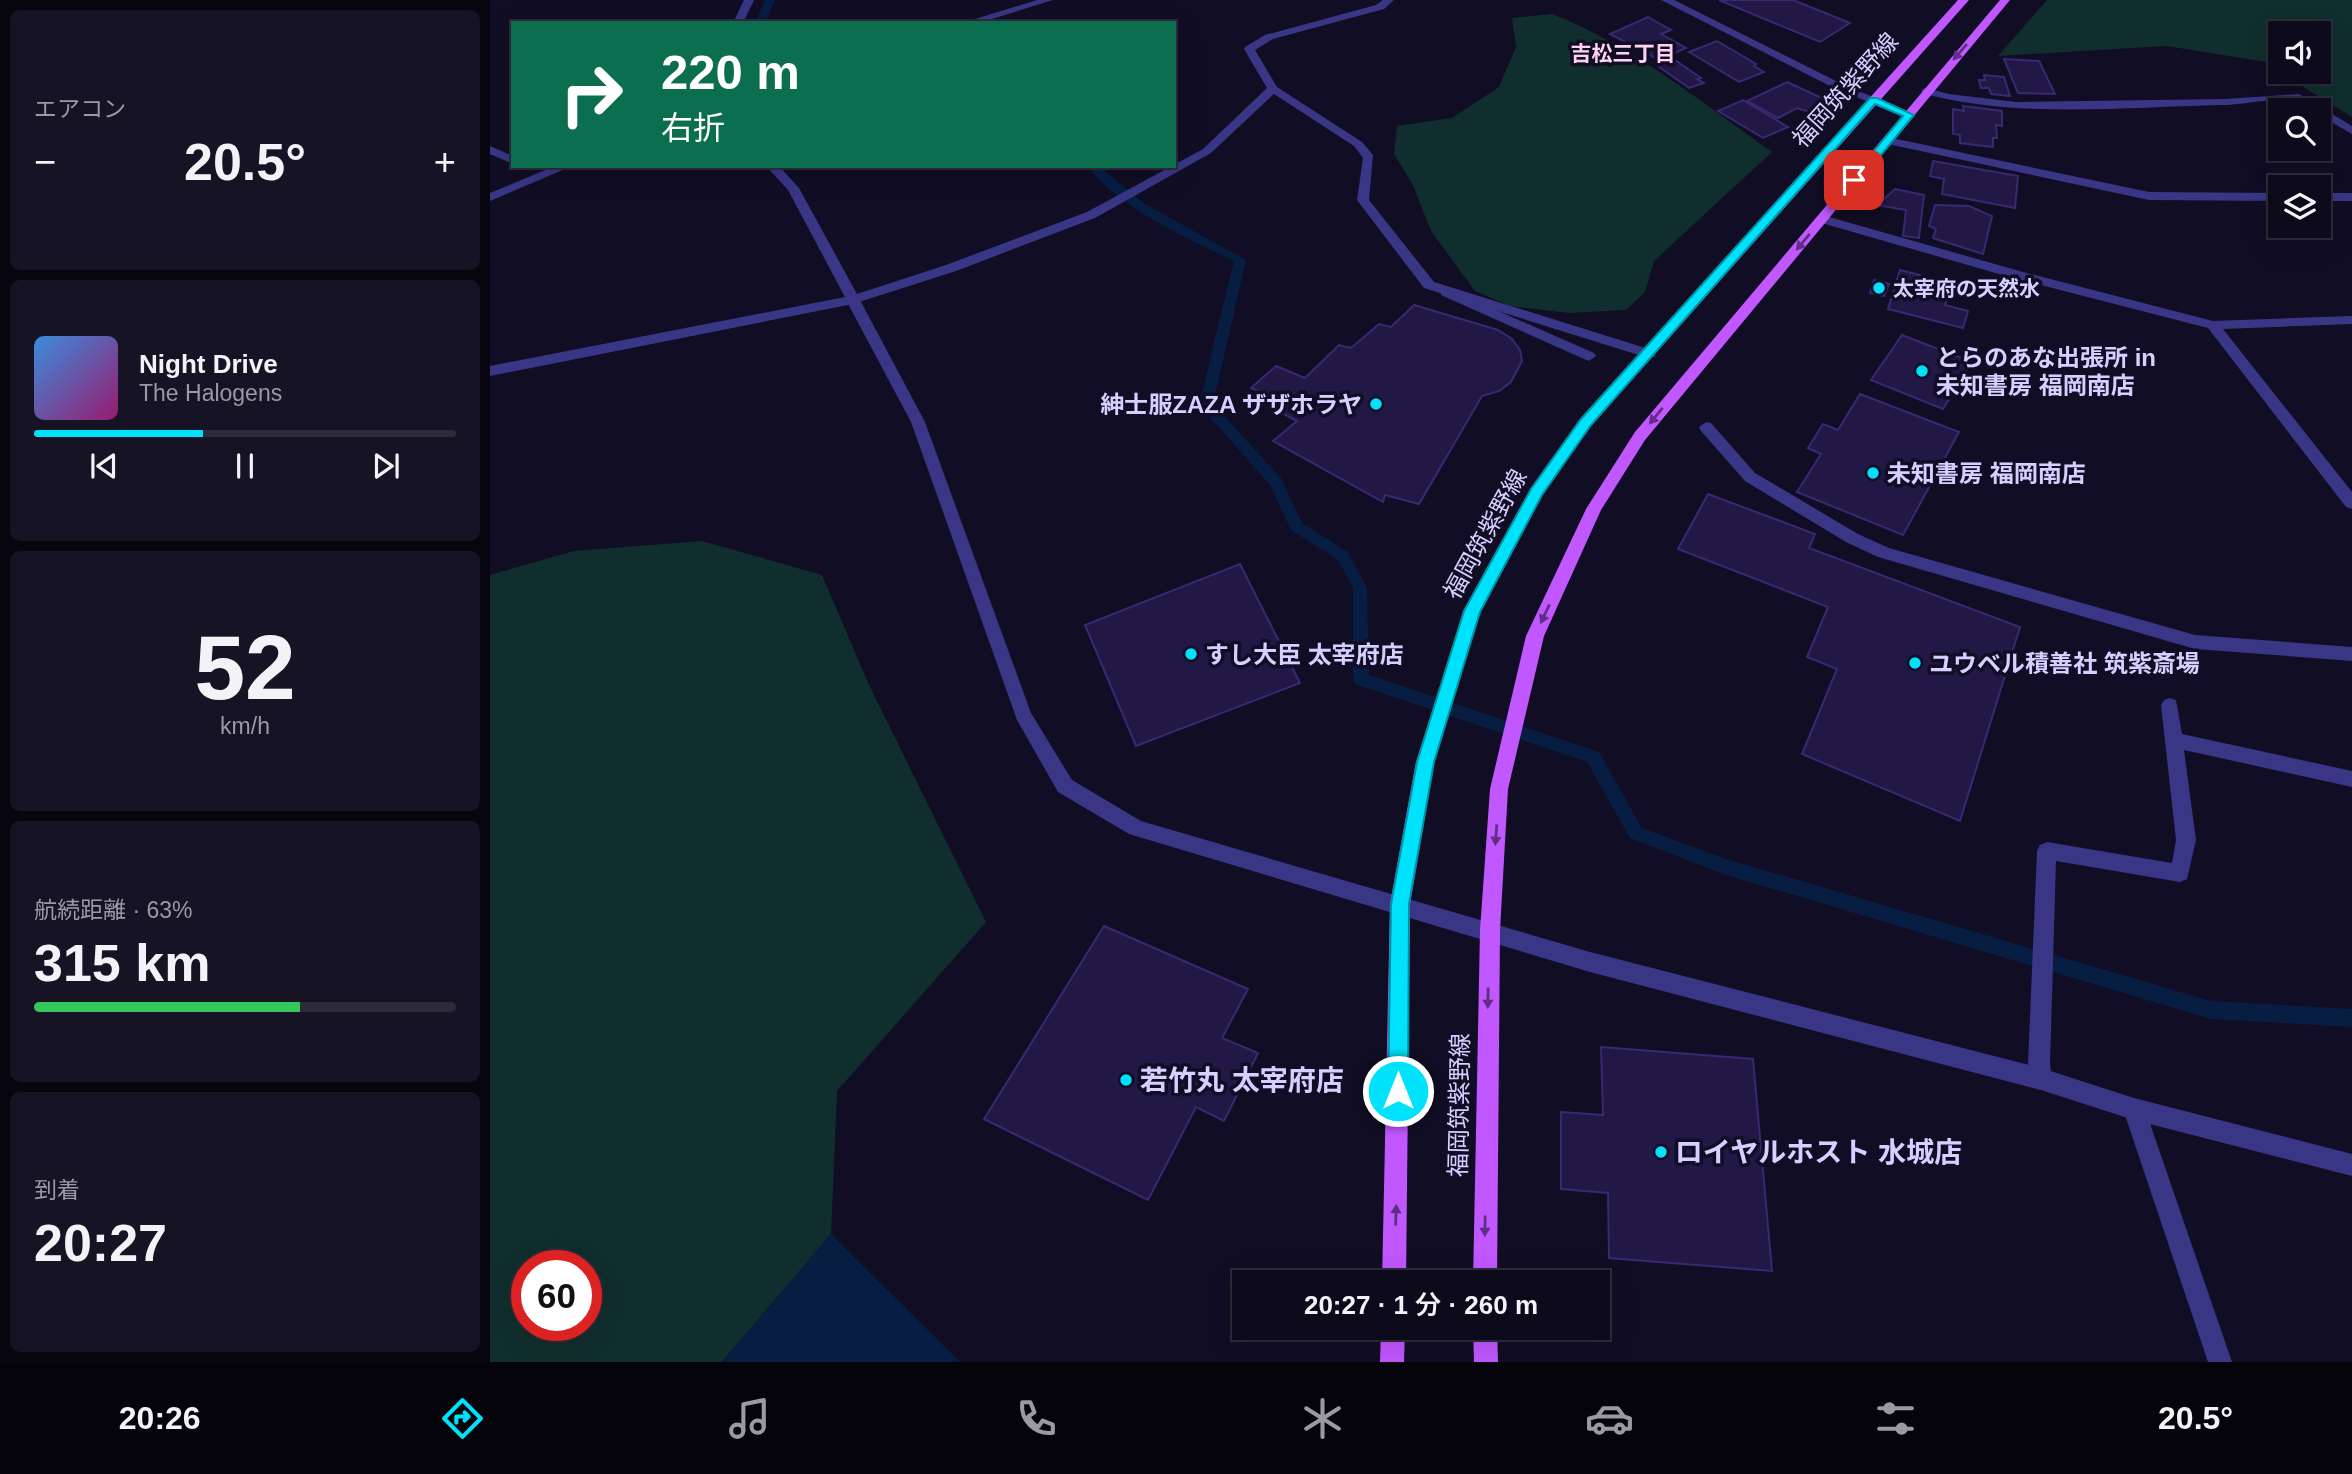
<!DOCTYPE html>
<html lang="ja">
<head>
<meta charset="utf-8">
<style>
  body { margin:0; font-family:Arial,"Noto Sans JP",sans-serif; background:#161324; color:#f1f3f6; height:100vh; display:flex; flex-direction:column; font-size:26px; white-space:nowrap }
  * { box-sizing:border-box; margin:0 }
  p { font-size:23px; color:#9a9aa3 }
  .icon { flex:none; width:38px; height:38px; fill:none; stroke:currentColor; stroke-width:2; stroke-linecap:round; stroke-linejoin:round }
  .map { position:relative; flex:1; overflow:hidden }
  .panel { display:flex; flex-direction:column; gap:10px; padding:10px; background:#07060f; width:490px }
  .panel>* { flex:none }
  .guide { position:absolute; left:21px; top:21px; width:665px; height:147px; border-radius:0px; box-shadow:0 7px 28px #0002,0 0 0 2px #2d2b3a; background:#0b6e4f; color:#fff; overflow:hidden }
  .buttons { position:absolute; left:1778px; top:21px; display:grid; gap:14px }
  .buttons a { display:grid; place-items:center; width:63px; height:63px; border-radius:0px; background:#0d0a1b; box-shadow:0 7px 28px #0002,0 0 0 2px #2d2b3a; font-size:35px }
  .speed { position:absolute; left:21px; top:1250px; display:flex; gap:14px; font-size:35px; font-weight:700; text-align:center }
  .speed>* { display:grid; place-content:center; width:91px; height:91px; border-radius:50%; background:#0d0a1b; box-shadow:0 7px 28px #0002,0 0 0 2px #2d2b3a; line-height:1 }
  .speed .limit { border:10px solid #d22; background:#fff; color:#111 }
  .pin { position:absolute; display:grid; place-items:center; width:60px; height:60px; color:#fff; margin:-30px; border-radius:14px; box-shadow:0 4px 10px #0006 }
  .me { position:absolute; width:77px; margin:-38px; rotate:0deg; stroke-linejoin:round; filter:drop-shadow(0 0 5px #0008) }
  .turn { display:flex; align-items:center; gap:24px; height:147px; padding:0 35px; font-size:32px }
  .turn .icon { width:91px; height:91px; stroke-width:2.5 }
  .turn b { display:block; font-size:49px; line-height:60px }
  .big { font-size:52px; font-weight:600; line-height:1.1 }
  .panel .card { flex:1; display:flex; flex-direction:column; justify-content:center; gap:10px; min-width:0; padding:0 24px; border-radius:10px; background:#161324 }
  .panel .dial { align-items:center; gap:0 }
  .dial b { font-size:91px; line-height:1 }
  .song { display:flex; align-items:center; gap:21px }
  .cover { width:84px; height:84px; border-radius:10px; background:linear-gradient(135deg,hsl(210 70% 55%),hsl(320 70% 35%)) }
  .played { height:7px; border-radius:4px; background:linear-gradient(90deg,#00e2fb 40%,#2d2b3a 40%) }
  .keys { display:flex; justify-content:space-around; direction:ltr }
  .heat { display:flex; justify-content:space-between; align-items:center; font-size:38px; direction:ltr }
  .charge { height:10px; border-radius:5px; background:linear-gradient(90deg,#34c759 63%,#2d2b3a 0) }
  .trip { position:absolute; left:742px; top:1270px; width:378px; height:70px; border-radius:0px; background:#0d0a1b; box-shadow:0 7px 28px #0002,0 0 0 2px #2d2b3a; font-weight:600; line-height:70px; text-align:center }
  .tab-bar { display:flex; height:112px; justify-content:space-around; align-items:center; background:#05040b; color:#9a9aa3 }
  .tab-bar .icon { width:49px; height:49px }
  .tab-bar .active { color:#00e2fb }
  .tab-bar b { font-size:32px; color:#f1f3f6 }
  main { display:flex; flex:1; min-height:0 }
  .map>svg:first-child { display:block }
</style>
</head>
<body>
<main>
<section class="panel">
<div class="card"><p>エアコン</p>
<div class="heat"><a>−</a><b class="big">20.5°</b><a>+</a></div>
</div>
<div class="card">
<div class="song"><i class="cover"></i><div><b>Night Drive</b><p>The Halogens</p></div></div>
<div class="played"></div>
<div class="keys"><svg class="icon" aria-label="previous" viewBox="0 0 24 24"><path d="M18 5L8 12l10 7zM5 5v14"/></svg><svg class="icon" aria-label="pause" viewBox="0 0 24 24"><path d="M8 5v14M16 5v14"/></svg><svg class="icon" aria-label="next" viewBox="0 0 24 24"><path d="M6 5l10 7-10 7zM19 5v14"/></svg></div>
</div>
<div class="card dial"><b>52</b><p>km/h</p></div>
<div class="card"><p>航続距離 · 63%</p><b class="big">315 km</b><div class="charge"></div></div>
<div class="card"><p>到着</p><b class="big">20:27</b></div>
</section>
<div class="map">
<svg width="1862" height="1362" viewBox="0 0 1862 1362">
  <rect width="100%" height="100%" fill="#110d24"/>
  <g fill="#102e2d" fill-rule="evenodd">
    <path d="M1557,0H1862V117L1818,90L1795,72H1829V33H1790V68L1783,63L1677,46L1508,56Z"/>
    <path d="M1062,14C1142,45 1211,102 1282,152L1164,261L1155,292L1136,310L1079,313L1020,306L985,291L941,231L923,185L904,154L907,126L962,118L1009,87L1026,47L1022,18Z"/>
    <path d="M212,541L332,575L379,685L496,922L347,1091L341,1234L232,1362H0V575L84,551ZM37,1265H96V1325H37Z"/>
  </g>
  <path fill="#071d42" d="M341,1234L470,1362H232Z"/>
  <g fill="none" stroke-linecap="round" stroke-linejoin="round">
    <g fill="#071d42" fill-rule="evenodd">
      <path d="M275,0H285L275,23H265Z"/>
      <path d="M597,166H608L655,204L756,260L723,404L791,478L812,523L858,552L877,588L879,675L1109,752L1152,828L1233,858L1721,1001L1862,1009V1027L1721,1019L1233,874L1140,838L1097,762L865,684L863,679V588L848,560L801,530L780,485L709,405L744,261C693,236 634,211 597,166Z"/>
    </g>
  </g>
  <g fill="#211845" stroke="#372972" stroke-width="2">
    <path d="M1229,0H1303L1360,23L1330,42Z"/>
    <path d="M1158,17L1181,30L1171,34L1196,48L1169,60L1120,34Z"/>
    <path d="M1227,41L1266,64L1264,66L1274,72L1249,82L1199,52Z"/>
    <path d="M1514,59L1549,61L1565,94L1528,93Z"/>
    <path d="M1185,60L1211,78L1207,79L1214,83L1199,88L1168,66Z"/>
    <path d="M1494,75L1514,77L1520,96L1501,94L1499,88H1491L1489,80H1495Z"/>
    <path d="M1297,82L1334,99L1326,114L1307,108L1288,118L1257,101Z"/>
    <path d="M1253,100L1298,127L1273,138L1228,111Z"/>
    <path d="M1473,106L1512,111V126L1506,125L1507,138H1503V147L1470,143V135L1463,134V109L1474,111Z"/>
    <path d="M1443,161L1528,176L1525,208L1452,194L1454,179L1440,176Z"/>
    <path d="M1405,189L1434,195L1429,238L1413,236L1416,210L1387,205Z"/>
    <path d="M1445,205L1479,206L1502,216L1493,254L1443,238L1446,229L1439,226Z"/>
    <path d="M1410,270L1461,283L1455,305L1478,311L1473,328L1398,309Z"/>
    <path d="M1384,280L1399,284L1394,296L1380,293Z"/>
    <path d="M924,305L1008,330L1022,339L1030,350L1032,361L1021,382L1009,391L992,396L929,504L895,495L893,502L783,441L807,421L782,408L788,400L761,388L786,366L815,378L849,345L861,348L889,324L901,327Z"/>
    <path d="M1412,335L1482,362L1453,409L1381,380Z"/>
    <path d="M1370,394L1469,432L1413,535L1307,492L1331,454L1318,448L1333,424L1348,430Z"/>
    <path d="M1218,494L1325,534L1319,548L1530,627L1470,821L1312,754L1347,669L1317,657L1338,607L1188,549Z"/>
    <path d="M750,564L810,683L646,746L595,625Z"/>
    <path d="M614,926L758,989L732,1038L768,1053L734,1121L706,1107L658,1200L494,1119Z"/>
    <path d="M1111,1047L1263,1059L1282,1271L1119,1258L1118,1193L1071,1189V1112L1113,1115Z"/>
  </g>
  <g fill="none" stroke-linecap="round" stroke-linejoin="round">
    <g fill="#393685" fill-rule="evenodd">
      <path d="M1332,215L1533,272L1723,321L1862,316V324L1733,329L1862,492V509L1856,507L1718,328L1523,278L1328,222L1326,219Z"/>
      <path d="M956,288L1104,353L1106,356L1099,361L1094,359L951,295V289Z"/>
      <path d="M1216,422L1221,423L1265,473L1368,534L1399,548L1705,635L1862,647V661L1705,649L1388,557L1356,542L1255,481L1211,431L1209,427Z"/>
    </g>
    <g fill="#393685" fill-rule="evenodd">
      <path d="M254,0H264L253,23H243Z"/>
      <path d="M547,0H563L489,23H472Z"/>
      <path d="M893,0H904L894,9L783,39L765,50L787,87L872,142L883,155L879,200L944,282L1165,351V357H1155L934,288L867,200L873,158L864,146L784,94L721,153L605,218L466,271L363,304L0,376V366L355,297L298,190L276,166H289L309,188L367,294L456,265L597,212L713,149L777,88L754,49L755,47L775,35L886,5Z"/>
      <path d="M1171,0H1184L1350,83L1425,115L1415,117L1342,87Z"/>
      <path d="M1436,88L1459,94L1526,102L1735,99L1809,94L1862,126V134L1829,115V110C1819,110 1814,102 1805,101C1781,97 1754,105 1730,105C1635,107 1524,119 1432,93V89Z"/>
      <path d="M1397,137L1659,192L1790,193V201L1659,200L1393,143V139Z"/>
      <path d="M0,146L23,156V164L0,154Z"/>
      <path d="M65,166H82L0,201V193Z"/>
      <rect x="1829" y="193" width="33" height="8"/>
      <path d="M1680,698L1686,700L1692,734L1862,771V787L1694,750L1706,840L1697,879L1690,882L1566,861L1560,1064L1562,1079L1559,1087L1551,1090L1543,1087L1538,1064L1547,851L1550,845L1557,842L1682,863L1686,840L1671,705L1674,700Z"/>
      <path d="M1644,1098L1652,1101L1655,1109L1742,1362H1718L1633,1109L1636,1101Z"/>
    </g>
    <path fill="#393685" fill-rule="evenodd" d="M363,296L370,300L435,422L541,713L582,780L651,821L1100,952L1551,1068L1644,1098L1862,1154V1176L1644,1120L1551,1090L1100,972L639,834L568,792L527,720L421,422L356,300Z"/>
    <g fill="#c057ff" fill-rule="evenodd">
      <path d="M1468,0H1479L1101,426L1052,495L990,612L944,762L920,904L916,1283H892L900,904L926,762L974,612L1041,488L1091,418Z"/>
      <path d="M1510,0H1520L1155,440L1111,510L1054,636L1018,789L1010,930L1007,1283H983L990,930L1000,789L1036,636L1096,509L1145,432Z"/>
      <path d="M891,1328H915L914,1362H890Z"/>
      <path d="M983,1328H1007L1008,1362H984Z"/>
    </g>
  </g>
  <defs><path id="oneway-solid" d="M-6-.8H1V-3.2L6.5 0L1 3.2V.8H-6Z" transform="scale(1.75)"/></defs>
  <g fill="#602e87">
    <use href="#oneway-solid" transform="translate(1470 52) rotate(131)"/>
    <use href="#oneway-solid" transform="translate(1313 242) rotate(130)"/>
    <use href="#oneway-solid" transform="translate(1166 416) rotate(129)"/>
    <use href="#oneway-solid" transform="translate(1055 614) rotate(115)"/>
    <use href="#oneway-solid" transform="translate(1006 835) rotate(94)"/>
    <use href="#oneway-solid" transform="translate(998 998) rotate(91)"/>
    <use href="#oneway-solid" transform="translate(906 1215) rotate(-88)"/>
    <use href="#oneway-solid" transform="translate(995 1226) rotate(91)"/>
  </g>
  <path fill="#00e2fb" stroke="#0093a3" stroke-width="2" d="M1380,98H1387L1424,115L1368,183H1361V178L1413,116L1385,104L1101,425L1052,495L990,612L944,762L919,904L918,1091L915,1099L908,1101L901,1099L898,1091L901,904L927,762L974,611L1041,489L1091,419Z"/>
  <g fill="#00e2fb" stroke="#110d24" stroke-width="2.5">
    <circle cx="1389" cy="288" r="7"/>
    <circle cx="1432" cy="371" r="7"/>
    <circle cx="886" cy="404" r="7"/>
    <circle cx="1383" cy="473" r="7"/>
    <circle cx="701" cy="654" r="7"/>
    <circle cx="1425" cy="663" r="7"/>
    <circle cx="636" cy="1080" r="7"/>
    <circle cx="1171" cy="1152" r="7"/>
  </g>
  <g text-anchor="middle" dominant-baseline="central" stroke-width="7" stroke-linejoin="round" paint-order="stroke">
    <g font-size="21" font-weight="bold" fill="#ffd2ef" stroke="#110d24">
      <text x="1133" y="53">吉松三丁目</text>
    </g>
    <g font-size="21" font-weight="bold" fill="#d5d0ff" stroke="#110d24" text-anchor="start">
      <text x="1403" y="288">太宰府の天然水</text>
    </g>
    <g font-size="24" fill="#d5d0ff" stroke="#110d24">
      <text transform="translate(1355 90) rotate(-48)">福岡筑紫野線</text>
      <text transform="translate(995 534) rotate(-61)">福岡筑紫野線</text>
      <text transform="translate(969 1105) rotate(-89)">福岡筑紫野線</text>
    </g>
    <g font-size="24" font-weight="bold" fill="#d5d0ff" stroke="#110d24" text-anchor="start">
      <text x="1446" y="357">とらのあな出張所 in<tspan x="1446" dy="28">未知書房 福岡南店</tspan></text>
      <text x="872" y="404" text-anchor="end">紳士服ZAZA ザザホラヤ</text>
      <text x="1397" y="473">未知書房 福岡南店</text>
      <text x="715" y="654">すし大臣 太宰府店</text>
      <text x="1439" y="663">ユウベル積善社 筑紫斎場</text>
    </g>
    <g font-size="28" font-weight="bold" fill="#d5d0ff" stroke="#110d24" text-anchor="start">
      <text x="650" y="1080">若竹丸 太宰府店</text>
      <text x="1185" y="1152">ロイヤルホスト 水城店</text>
    </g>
  </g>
</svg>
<div class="buttons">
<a><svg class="icon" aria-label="sound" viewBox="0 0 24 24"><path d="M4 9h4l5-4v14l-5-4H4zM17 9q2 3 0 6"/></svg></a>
<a><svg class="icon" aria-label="search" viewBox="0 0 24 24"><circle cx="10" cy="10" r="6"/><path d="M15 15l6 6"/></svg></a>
<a><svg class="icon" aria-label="layers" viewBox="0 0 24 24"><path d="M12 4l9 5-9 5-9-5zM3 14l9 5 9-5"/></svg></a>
</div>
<div class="speed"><div class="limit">60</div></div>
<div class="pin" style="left:1364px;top:180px;background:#d93025"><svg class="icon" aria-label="arrive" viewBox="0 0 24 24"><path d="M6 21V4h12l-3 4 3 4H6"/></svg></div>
<svg class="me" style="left:908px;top:1091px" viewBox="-20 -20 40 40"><circle r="17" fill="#00e2fb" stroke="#fff" stroke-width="3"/><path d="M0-11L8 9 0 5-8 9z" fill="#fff"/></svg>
<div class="trip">20:27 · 1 分 · 260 m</div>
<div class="guide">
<div class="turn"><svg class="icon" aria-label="right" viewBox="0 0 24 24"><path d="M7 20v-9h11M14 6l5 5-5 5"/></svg><div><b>220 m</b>右折</div></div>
</div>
</div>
</main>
<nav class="tab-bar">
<b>20:26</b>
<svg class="icon active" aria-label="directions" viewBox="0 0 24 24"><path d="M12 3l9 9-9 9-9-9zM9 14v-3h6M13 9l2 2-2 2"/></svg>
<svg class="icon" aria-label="music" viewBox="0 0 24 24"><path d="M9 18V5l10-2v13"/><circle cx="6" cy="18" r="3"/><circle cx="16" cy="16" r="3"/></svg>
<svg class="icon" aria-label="phone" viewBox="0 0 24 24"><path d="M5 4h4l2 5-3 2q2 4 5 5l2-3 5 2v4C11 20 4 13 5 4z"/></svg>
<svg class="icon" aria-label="climate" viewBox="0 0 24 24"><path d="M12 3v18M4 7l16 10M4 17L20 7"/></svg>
<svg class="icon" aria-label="car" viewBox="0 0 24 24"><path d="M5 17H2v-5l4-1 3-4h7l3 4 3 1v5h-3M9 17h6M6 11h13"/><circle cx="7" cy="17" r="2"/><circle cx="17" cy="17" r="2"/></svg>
<svg class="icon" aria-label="filters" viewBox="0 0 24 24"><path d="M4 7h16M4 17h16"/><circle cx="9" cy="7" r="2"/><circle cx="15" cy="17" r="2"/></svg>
<b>20.5°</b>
</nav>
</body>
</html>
